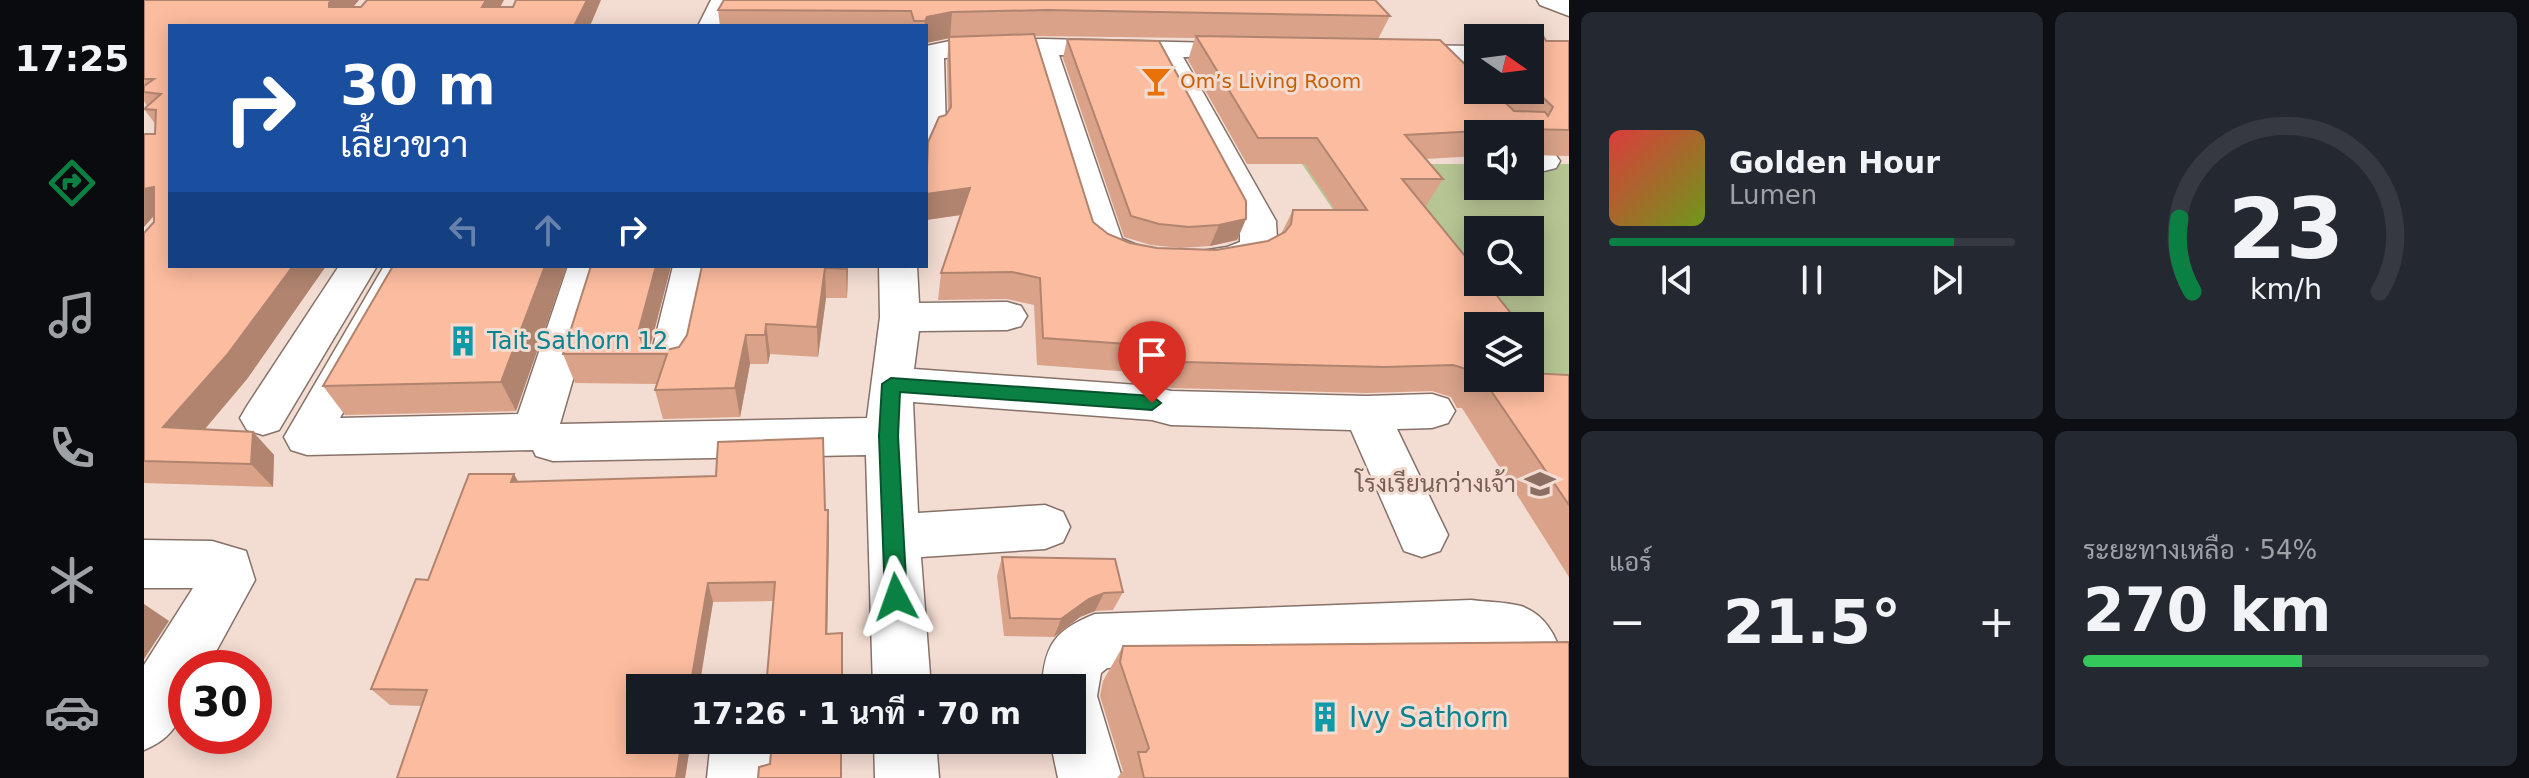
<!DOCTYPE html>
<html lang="th">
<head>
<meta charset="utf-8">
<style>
  body { margin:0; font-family:"DejaVu Sans",Sarabun,sans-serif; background:#242831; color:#f1f3f6; height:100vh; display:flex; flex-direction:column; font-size:30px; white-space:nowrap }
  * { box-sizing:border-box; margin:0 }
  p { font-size:26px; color:#9ea1a6 }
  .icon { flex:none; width:44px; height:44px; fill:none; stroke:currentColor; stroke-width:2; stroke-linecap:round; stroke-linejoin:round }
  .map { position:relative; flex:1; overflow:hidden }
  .panel { display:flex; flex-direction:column; gap:12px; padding:12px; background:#0d0f14; width:960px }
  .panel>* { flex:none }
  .hud { position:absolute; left:24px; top:24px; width:760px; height:244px; border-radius:0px; box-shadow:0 4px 20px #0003; background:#1a4fa0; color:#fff; overflow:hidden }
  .needle { width:52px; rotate:104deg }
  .controls { position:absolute; left:1320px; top:24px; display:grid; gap:16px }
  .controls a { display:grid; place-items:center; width:80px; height:80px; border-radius:0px; background:#171b24; box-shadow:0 4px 20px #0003; font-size:40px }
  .speed { position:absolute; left:24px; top:650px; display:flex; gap:16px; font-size:40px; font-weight:700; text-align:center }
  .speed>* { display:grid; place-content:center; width:104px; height:104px; border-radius:50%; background:#171b24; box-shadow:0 4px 20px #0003; line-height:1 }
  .speed .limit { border:12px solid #d22; background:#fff; color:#111 }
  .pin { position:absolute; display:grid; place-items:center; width:68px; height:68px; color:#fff; margin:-82px -34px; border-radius:50% 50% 50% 0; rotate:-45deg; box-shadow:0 0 8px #0007 }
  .pin .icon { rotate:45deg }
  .me { position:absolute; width:88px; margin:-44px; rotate:356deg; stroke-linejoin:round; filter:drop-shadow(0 0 6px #0008) }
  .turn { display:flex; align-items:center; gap:28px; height:168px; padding:0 40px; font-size:36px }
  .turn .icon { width:104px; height:104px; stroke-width:2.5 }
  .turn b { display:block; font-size:56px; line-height:68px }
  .lanes { display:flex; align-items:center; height:76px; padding:0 40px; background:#0003; justify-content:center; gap:40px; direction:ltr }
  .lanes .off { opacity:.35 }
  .big { font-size:60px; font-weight:700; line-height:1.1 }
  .panel .widget { flex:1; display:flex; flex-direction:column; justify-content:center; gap:12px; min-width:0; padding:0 28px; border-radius:12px; background:#242831 }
  .panel .dial { align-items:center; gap:0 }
  .dial svg { height:208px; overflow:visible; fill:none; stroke:#363941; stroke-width:7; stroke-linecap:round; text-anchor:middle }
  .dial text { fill:#f1f3f6; stroke:none }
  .song { display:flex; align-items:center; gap:24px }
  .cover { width:96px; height:96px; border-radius:12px; background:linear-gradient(135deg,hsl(0 70% 55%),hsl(80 70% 35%)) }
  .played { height:8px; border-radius:4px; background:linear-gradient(90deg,#0b8043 85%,#363941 85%) }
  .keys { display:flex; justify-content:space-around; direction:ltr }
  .heat { display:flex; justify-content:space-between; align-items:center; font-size:44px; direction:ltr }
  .charge { height:12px; border-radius:6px; background:linear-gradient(90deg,#34c759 54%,#363941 0) }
  .panel .tiles { flex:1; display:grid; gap:12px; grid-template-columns:repeat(2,1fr) }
  .trip { position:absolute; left:482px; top:674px; width:460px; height:80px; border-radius:0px; background:#171b24; box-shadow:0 4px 20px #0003; font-weight:700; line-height:80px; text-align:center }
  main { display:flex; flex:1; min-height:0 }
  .tabs { display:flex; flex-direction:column; width:144px; justify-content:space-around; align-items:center; background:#090b0e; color:#9ea1a6 }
  .tabs .icon { width:56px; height:56px }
  .tabs .on { color:#0b8043 }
  .tabs b { font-size:36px; color:#f1f3f6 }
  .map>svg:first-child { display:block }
</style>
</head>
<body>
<main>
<nav class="tabs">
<b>17:25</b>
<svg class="icon on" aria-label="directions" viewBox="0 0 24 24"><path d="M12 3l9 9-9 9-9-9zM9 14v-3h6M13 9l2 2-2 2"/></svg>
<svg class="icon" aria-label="music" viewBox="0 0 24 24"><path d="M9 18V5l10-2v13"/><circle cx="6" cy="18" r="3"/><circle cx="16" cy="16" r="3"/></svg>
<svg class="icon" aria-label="phone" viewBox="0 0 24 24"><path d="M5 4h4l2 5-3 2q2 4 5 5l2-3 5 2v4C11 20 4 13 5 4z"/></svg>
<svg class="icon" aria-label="climate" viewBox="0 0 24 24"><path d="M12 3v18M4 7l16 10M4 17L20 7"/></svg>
<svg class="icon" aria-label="car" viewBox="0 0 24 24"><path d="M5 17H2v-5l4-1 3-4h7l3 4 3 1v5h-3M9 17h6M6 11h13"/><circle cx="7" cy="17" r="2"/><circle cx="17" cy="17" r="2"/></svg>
</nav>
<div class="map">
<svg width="1425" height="778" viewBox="0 0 1425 778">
  <rect width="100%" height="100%" fill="#f3dcd2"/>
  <path fill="#b7c593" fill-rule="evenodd" d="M1158,164H1334V186H1386V164H1425V374L1386,372V326H1334V370L1297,369ZM1334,230H1386V282H1334Z"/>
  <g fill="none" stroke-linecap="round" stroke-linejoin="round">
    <g stroke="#867269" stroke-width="3">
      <g id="minor">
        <path d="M567,0H649L650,2L647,7L590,8L585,10L580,26H554Z"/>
        <path d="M1393,0H1425V16L1396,5Z"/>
        <path d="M899,39L1118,44L1122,50L1118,56L1108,58L1039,57L1132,221C1132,229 1134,239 1132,247C1127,271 1070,273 1051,268L1045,260L1051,252L1083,247L1096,242V221L1011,57L915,55L978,239L1013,253L1019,261L1013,269C991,275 957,266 944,246L888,55L800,58L802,132L797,139L782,140V46L806,41Z"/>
        <path d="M1252,45L1334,46V62L1242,59L1238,53L1242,47Z"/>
        <path d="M1386,137C1400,141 1408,149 1416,161L1412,168L1400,171L1386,165Z"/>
        <path d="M195,266H233L135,430L119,435L103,430L96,418L103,406Z"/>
        <path d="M240,266H278L196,418L374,414L424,266H462L416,424L723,418L736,317L735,266H773L775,303L863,302L877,306L883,316L877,326L863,330L775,331L770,369L1008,386L1027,391L1222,396L1288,394L1304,399L1311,411L1304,423L1288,428L1253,429L1304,535L1296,551L1278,557L1260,551L1207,430L1027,425L1008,420L769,402L774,513L901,505L919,512L926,527L919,542L901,549L777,557L787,688H729L722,455L409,461L392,456L389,450L163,455L147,450L140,437Z"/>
        <path d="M529,266H567L547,363L541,374L526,378L511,374L505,363Z"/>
        <path d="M0,540L68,541L102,551L111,580L63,668H42C42,707 39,734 0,750V665L49,588H0Z"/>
        <path d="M1327,600C1343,602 1361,602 1377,606C1425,623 1425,691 1425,741L1404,732L1376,670L1363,658L1327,652L963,668L957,673L953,696L978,778H914L906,740H928V688H898C900,645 911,630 951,614Z"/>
        <path d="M567,740H629L627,778H563Z"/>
        <path d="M730,740H792L795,778H731Z"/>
      </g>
    </g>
    <use href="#minor" fill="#fff" fill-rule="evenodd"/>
  </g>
  <g fill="#d9a289" fill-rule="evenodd">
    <path d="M0,0H215L209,7H356L446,26H26V266H182L103,379L61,429L109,432L130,455L129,487L0,483V233L10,222V216L0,227L12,125L0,109L3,106L0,101Z"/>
    <path d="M580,0H1231L1246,16L1234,39L1296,40L1334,77V90H1348L1370,111L1349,90H1386V38H1349L1351,34H1398L1402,41H1425V156L1386,155V134H1334V156L1281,159L1299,179L1282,206H1280L1334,272V282H1342L1377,326H1334V361L1328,360L1331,365L1334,366V378H1386V373L1425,375V577L1318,408H1313L1307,397L1288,391L1222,393L1027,388L1019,386L1015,374L893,365L890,305L863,299L794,300L797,273L817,215L782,220V167L784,142L795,117L802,115L804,111L803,61L805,38L782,43V26H576L574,10ZM890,36L1051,38L1044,60L1103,164H1161L1191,210H1149L1137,234L1124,241L1072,250L1013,248L986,243L964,234L949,222Z"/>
    <path d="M923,39L1102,219L1093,240L1066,246L1037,248L1007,245L980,237L919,58Z"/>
    <path d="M1334,47V75L1324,65Z"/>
    <path d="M423,266L372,411L201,415L179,386Z"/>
    <path d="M447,266H527L506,348L518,351L535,347L543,335L558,266H704L703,298H682L674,357L626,354L624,364H606L596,417L519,419L511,390L513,384L431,383L419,354Z"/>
    <path d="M1386,337L1396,348L1386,359Z"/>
    <path d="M375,482L684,510L685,530L683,634L698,633V688H622L630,601L569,602L555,688H496L547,740L541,778H253L277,706L246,705L227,689L284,580Z"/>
    <path d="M858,557L979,592L969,610L951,611L936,617L910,637L860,636L853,576Z"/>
    <path d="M979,646L1425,778H973L979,771L956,696L959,681Z"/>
  </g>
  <g fill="#b0846f">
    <path d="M188,0H215L195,24L185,7V3Z"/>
    <path d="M342,0H360L346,26L338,7Z"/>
    <path d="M443,0H457L446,26H430Z"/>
    <path d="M808,12L806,38L782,43V26H780L781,21L783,17Z"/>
    <path d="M10,187L12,213L0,227V189Z"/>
    <path d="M826,188L823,214L782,220V194Z"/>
    <path d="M1102,219L1093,240L1066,246L1075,225Z"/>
    <path d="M149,266H182L103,379L43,450L19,427Z"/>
    <path d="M401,266H423L372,411L357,382Z"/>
    <path d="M512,266H527L504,354L494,333Z"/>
    <path d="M702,266H704L703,298L702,269Z"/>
    <path d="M681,268L682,298L674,357L673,327Z"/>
    <path d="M622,324L626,354L624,364L621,335Z"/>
    <path d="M602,335L606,364L596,417L591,388Z"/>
    <path d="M1334,338V349L1325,360L1310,365L1332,339Z"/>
    <path d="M109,432L130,455L129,487L107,464Z"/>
    <path d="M370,474L381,494L367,482Z"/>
    <path d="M684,510L685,530L683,651L682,634Z"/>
    <path d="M564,583L569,602L555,688H546Z"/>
    <path d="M960,593L951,611L936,617L910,637L917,619L945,599Z"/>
    <path d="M0,604L25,621L0,659Z"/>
    <path d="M538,740H547L541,778H532Z"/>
  </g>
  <g fill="#fcbc9f" stroke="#b0846f" stroke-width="2">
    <path d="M0,0H188L185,3V7H217L223,0H342L338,7H369L372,0H443L430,26H26V266H149L83,355L19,427L109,432L107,464L0,461V233L10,222V187L0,189V134H11L12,110L0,109L17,94L0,92V86L10,79H0Z"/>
    <path d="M580,0H1231L1246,16L903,10L808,12L783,17L781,21H770L767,11L574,10Z"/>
    <path d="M890,34L949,222L964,234L986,243L1013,248L1072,250L1124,241L1141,232L1147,224L1149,210H1223L1173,138H1114L1052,36L1296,40L1334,77V90H1348L1370,111L1401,112L1404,116L1409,107L1386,85V38H1351V34H1398L1402,41H1425V130L1374,129L1261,135L1299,179H1258L1334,272V282H1342L1377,326H1334V338L1332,339L1323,351L1331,365L1334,366V378H1386V373L1425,375V505L1341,382H1335L1329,371L1309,365L1241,367L1039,362L1030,359L1026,347L899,338L896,278L868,272L797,273L826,188L782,194L784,142L795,117L802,115L807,107L805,37Z"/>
    <path d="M923,39L1015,41L1102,201V219L1075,225L1045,227L1015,224L987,216Z"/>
    <path d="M249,266H401L357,382L179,386Z"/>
    <path d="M447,266H512L494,333L500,346L518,351L535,347L543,335L558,266H702V269L681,268L673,327L622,324L621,335H602L591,388L511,390L523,354H419Z"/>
    <path d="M1386,337L1396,348H1386Z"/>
    <path d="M679,438L681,510H684L682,634L698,633V688H622L631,582L564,583L546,688H496V740H538L532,778H253L283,690L227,689L272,579L284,580L325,474H370L367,482L572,476L574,442Z"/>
    <path d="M858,557L971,559L979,592L960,593L945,599L917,619L866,618Z"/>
    <path d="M1425,642V778H1000L994,752H1002L1005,748L976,662L979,646Z"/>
    <path d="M628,740H697V778H614L615,767L626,764Z"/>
  </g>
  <path fill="#0b8043" stroke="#07532c" stroke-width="2" d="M747,378L1008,396L1017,403L1008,410L756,392L754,436L763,597L760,605L752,608L744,605L741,597L735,436L738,384Z"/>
  <defs>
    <g id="bar-bare" transform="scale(2.4)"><path d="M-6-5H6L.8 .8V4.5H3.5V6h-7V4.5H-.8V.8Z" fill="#e8710a" stroke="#f3dcd2" stroke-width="2.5" paint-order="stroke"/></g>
    <g id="building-bare" transform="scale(2.4)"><path d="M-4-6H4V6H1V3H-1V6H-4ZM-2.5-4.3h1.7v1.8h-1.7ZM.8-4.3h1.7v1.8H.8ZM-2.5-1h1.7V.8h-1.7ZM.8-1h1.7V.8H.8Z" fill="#0f9aa8" stroke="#f3dcd2" stroke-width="2.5" paint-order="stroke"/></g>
    <g id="school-bare" transform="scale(2.4)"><path d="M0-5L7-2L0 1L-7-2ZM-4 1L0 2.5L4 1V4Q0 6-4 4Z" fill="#8d6e63" stroke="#f3dcd2" stroke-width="2.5" paint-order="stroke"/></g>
  </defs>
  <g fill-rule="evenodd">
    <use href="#bar-bare" x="1012" y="81"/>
    <use href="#building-bare" x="319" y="341"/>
    <use href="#school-bare" x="1396" y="484"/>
    <use href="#building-bare" x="1181" y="717"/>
  </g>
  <g text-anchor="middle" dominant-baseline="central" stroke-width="6" stroke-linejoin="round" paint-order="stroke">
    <g font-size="20" fill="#c56008" stroke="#f3dcd2" text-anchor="start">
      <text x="1036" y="81">Om’s Living Room</text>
    </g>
    <g font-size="24" fill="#0d838f" stroke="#f3dcd2" text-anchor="start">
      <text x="343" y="341">Tait Sathorn 12</text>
    </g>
    <g font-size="24" fill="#785e54" stroke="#f3dcd2" text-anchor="end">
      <text x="1372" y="484">โรงเรียนกว่างเจ้า</text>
    </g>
    <g font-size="28" fill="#0d838f" stroke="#f3dcd2" text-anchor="start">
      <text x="1205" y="717">Ivy Sathorn</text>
    </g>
  </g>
</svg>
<div class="controls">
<a><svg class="needle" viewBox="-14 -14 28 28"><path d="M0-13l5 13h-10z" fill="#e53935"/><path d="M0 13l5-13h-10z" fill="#9ea1a6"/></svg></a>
<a><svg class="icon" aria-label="sound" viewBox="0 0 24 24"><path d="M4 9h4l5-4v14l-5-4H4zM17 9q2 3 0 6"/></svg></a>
<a><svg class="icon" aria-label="search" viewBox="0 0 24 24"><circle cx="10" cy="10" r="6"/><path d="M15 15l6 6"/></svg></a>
<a><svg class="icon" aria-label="layers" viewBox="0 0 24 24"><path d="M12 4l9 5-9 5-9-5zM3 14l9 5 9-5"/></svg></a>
</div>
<div class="speed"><div class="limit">30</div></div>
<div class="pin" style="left:1008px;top:403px;background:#d93025"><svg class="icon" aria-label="arrive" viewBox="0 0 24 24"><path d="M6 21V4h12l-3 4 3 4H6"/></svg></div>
<svg class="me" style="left:752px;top:597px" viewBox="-20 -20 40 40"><path d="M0-17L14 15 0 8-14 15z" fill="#0b8043" stroke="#fff" stroke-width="4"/></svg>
<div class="trip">17:26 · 1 นาที · 70 m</div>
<div class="hud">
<div class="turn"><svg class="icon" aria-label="right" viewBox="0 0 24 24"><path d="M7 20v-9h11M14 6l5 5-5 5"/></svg><div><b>30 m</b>เลี้ยวขวา</div></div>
<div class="lanes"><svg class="icon off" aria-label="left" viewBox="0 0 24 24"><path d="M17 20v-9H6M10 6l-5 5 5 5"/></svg><svg class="icon off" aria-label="ahead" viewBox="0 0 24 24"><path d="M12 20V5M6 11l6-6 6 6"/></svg><svg class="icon" aria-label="right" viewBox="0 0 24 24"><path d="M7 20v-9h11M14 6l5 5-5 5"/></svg></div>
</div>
</div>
<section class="panel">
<div class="tiles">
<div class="widget">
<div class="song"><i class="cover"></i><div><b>Golden Hour</b><p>Lumen</p></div></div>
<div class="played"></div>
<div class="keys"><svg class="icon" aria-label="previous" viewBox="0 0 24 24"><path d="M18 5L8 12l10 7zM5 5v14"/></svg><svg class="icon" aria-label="pause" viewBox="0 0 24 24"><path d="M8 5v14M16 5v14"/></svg><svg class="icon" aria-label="next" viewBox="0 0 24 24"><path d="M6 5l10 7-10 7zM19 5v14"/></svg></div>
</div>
<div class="widget dial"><svg viewBox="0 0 100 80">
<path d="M14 69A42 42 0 1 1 86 69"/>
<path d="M14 69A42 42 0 0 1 9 41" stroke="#0b8043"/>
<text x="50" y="56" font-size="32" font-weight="700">23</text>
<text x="50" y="72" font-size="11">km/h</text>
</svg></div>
<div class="widget"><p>แอร์</p>
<div class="heat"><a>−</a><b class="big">21.5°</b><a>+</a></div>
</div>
<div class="widget"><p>ระยะทางเหลือ · 54%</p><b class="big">270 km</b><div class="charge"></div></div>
</div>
</section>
</main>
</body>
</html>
